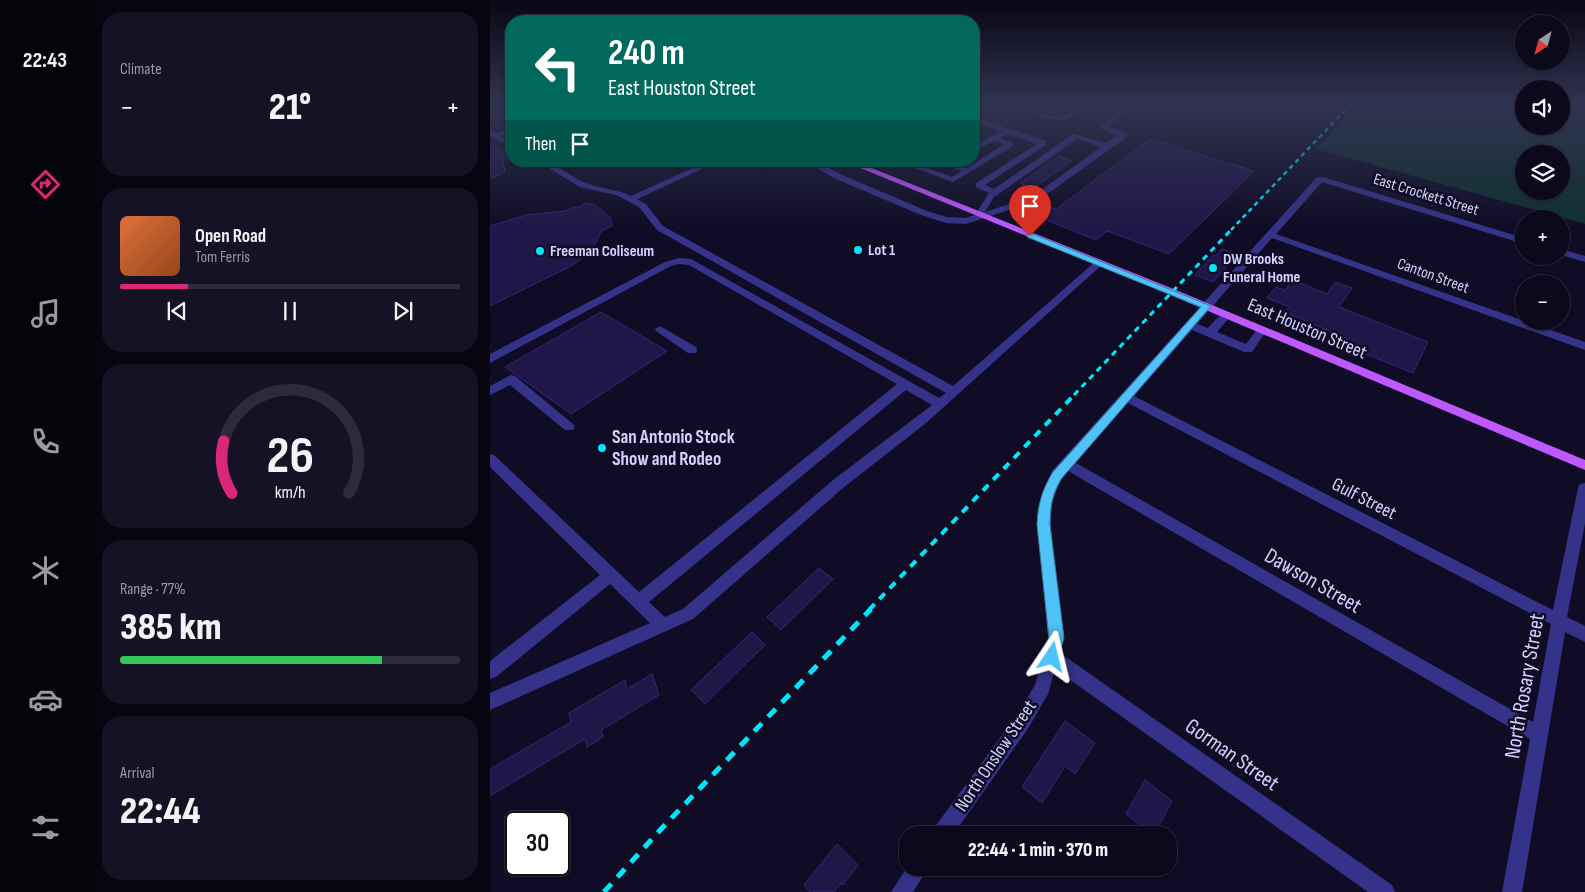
<!DOCTYPE html>
<html lang="en">
<head>
<meta charset="utf-8">
<style>
  body { margin:0; font-family:"Sofia Sans Condensed",sans-serif; background:#151225; color:#f1f3f6; height:100vh; display:flex; flex-direction:column; font-size:19px; white-space:nowrap }
  * { box-sizing:border-box; margin:0 }
  p { font-size:16px; color:#9a9aa3 }
  .icon { flex:none; width:28px; height:28px; fill:none; stroke:currentColor; stroke-width:2; stroke-linecap:round; stroke-linejoin:round }
  .map { position:relative; flex:1; overflow:hidden }
  .side { display:flex; flex-direction:column; gap:12px; padding:12px; background:#07050f; width:400px }
  .side>* { flex:none }
  .hud { position:absolute; left:15px; top:15px; width:475px; height:152px; border-radius:20px; box-shadow:0 1px 4px #0004,0 0 0 1px #2c2a3b; background:#00695c; color:#fff; overflow:hidden }
  .needle { width:32px; rotate:216deg }
  .fabs { position:absolute; left:1025px; top:15px; display:grid; gap:10px }
  .fabs a { display:grid; place-items:center; width:55px; height:55px; border-radius:50%; background:#0c091c; box-shadow:0 1px 4px #0004,0 0 0 1px #2c2a3b; font-size:25px }
  .speed { position:absolute; left:15px; top:811px; display:flex; gap:10px; font-size:25px; font-weight:700; text-align:center }
  .speed>* { display:grid; place-content:center; width:65px; height:65px; border-radius:50%; background:#0c091c; box-shadow:0 1px 4px #0004,0 0 0 1px #2c2a3b; line-height:1 }
  .speed .limit { border:2px solid #111; border-radius:8px; background:#fff; color:#111 }
  .pin { position:absolute; display:grid; place-items:center; width:42px; height:42px; color:#fff; margin:-51px -21px; border-radius:50% 50% 50% 0; rotate:-45deg; box-shadow:0 0 5px #0007 }
  .pin .icon { rotate:45deg }
  .me { position:absolute; width:55px; margin:-28px; rotate:10deg; stroke-linejoin:round; filter:drop-shadow(0 0 4px #0008) }
  .turn { display:flex; align-items:center; gap:18px; height:105px; padding:0 20px; font-size:22px }
  .turn .icon { width:65px; height:65px; stroke-width:2.5 }
  .turn b { display:block; font-size:35px; line-height:42px }
  .then { display:flex; align-items:center; height:48px; padding:0 20px; background:#0003; gap:10px; font-size:19px }
  .big { font-size:38px; font-weight:800; line-height:1.1 }
  .side .widget { flex:1; display:flex; flex-direction:column; justify-content:center; gap:8px; min-width:0; padding:0 18px; border-radius:20px; background:#151225 }
  .side .dial { align-items:center; gap:0 }
  .dial svg { height:130px; overflow:visible; fill:none; stroke:#2c2a3b; stroke-width:7; stroke-linecap:round; text-anchor:middle }
  .dial text { fill:#f1f3f6; stroke:none }
  .song { display:flex; align-items:center; gap:15px }
  .cover { width:60px; height:60px; border-radius:8px; background:linear-gradient(135deg,hsl(20 70% 55%),hsl(20 70% 35%)) }
  .played { height:5px; border-radius:2px; background:linear-gradient(90deg,#db2777 20%,#2c2a3b 20%) }
  .keys { display:flex; justify-content:space-around; direction:ltr }
  .heat { display:flex; justify-content:space-between; align-items:center; font-size:28px; direction:ltr }
  .charge { height:8px; border-radius:4px; background:linear-gradient(90deg,#34c759 77%,#2c2a3b 0) }
  .trip { position:absolute; left:409px; top:826px; width:278px; height:50px; border-radius:20px; background:#0c091c; box-shadow:0 1px 4px #0004,0 0 0 1px #2c2a3b; font-weight:800; line-height:50px; text-align:center }
  main { display:flex; flex:1; min-height:0 }
  .tabs { display:flex; flex-direction:column; width:90px; justify-content:space-around; align-items:center; background:#05040b; color:#9a9aa3 }
  .tabs .icon { width:35px; height:35px }
  .tabs .selected { color:#db2777 }
  .tabs b { font-size:22px; color:#f1f3f6 }
  .map>svg:first-child { display:block }
</style>
</head>
<body>
<main>
<nav class="tabs">
<b>22:43</b>
<svg class="icon selected" aria-label="directions" viewBox="0 0 24 24"><path d="M12 3l9 9-9 9-9-9zM9 14v-3h6M13 9l2 2-2 2"/></svg>
<svg class="icon" aria-label="music" viewBox="0 0 24 24"><path d="M9 18V5l10-2v13"/><circle cx="6" cy="18" r="3"/><circle cx="16" cy="16" r="3"/></svg>
<svg class="icon" aria-label="phone" viewBox="0 0 24 24"><path d="M5 4h4l2 5-3 2q2 4 5 5l2-3 5 2v4C11 20 4 13 5 4z"/></svg>
<svg class="icon" aria-label="climate" viewBox="0 0 24 24"><path d="M12 3v18M4 7l16 10M4 17L20 7"/></svg>
<svg class="icon" aria-label="car" viewBox="0 0 24 24"><path d="M5 17H2v-5l4-1 3-4h7l3 4 3 1v5h-3M9 17h6M6 11h13"/><circle cx="7" cy="17" r="2"/><circle cx="17" cy="17" r="2"/></svg>
<svg class="icon" aria-label="filters" viewBox="0 0 24 24"><path d="M4 7h16M4 17h16"/><circle cx="9" cy="7" r="2"/><circle cx="15" cy="17" r="2"/></svg>
</nav>
<section class="side">
<div class="widget"><p>Climate</p>
<div class="heat"><a>−</a><b class="big">21°</b><a>+</a></div>
</div>
<div class="widget">
<div class="song"><i class="cover"></i><div><b>Open Road</b><p>Tom Ferris</p></div></div>
<div class="played"></div>
<div class="keys"><svg class="icon" aria-label="previous" viewBox="0 0 24 24"><path d="M18 5L8 12l10 7zM5 5v14"/></svg><svg class="icon" aria-label="pause" viewBox="0 0 24 24"><path d="M8 5v14M16 5v14"/></svg><svg class="icon" aria-label="next" viewBox="0 0 24 24"><path d="M6 5l10 7-10 7zM19 5v14"/></svg></div>
</div>
<div class="widget dial"><svg viewBox="0 0 100 80">
<path d="M14 69A42 42 0 1 1 86 69"/>
<path d="M14 69A42 42 0 0 1 9 37" stroke="#db2777"/>
<text x="50" y="56" font-size="32" font-weight="700">26</text>
<text x="50" y="72" font-size="11">km/h</text>
</svg></div>
<div class="widget"><p>Range · 77%</p><b class="big">385 km</b><div class="charge"></div></div>
<div class="widget"><p>Arrival</p><b class="big">22:44</b></div>
</section>
<div class="map">
<svg width="1095" height="892" viewBox="0 0 1095 892">
  <rect width="100%" height="100%" fill="#100c25"/>
  <path fill="#0f302e" fill-rule="evenodd" d="M868,104H1034V126H1071V104H1095V224L826,149ZM1034,154H1071V191H1034Z"/>
  <g fill="#201748" stroke="#352676">
    <path d="M660,139L764,171L679,254L617,231L606,240L539,213L551,204L566,209Z"/>
    <path d="M0,145L21,157L13,160L15,172L0,179Z"/>
    <path d="M569,156L582,161L543,188L530,183Z"/>
    <path d="M95,203L105,205L120,217L122,226L111,231L107,241L97,255L81,266L0,306V226L36,215L75,211L86,207H90Z"/>
    <path d="M732,249L745,253L738,261L741,262L723,282L705,275L723,255L725,256Z"/>
    <path d="M803,280L837,294L845,282L862,288L849,307L938,342L923,373L859,347L862,341L795,312L800,307L777,298L786,287L795,290Z"/>
    <path d="M111,312L177,351L81,414L15,367Z"/>
    <path d="M329,568L343,579L291,630L277,617Z"/>
    <path d="M262,632L275,645L215,704L201,690Z"/>
    <path d="M162,674L169,695L111,730L113,737L97,747L95,739L0,796V769L81,722L79,713L135,680L137,689Z"/>
    <path d="M575,721L605,743L585,774L575,766L552,803L532,787Z"/>
    <path d="M655,780L682,801L664,835L636,814Z"/>
    <path d="M347,844L368,865L353,885L351,883L344,892H320L314,885Z"/>
  </g>
  <g fill="none" stroke-linecap="round" stroke-linejoin="round">
    <g fill="#353389" fill-rule="evenodd">
      <path d="M511,104C531,104 550,117 570,116C583,115 593,104 607,104L574,120L561,119Z"/>
      <path d="M636,104H643L618,127L637,133V137L549,200L476,224L456,223L431,215L346,179L315,161H325L352,175L437,211L457,217L475,218L485,215L499,193L486,187V183L547,144L518,134L510,138L523,142V146L463,182L406,161H418L462,177L472,171L457,166L456,164L459,161H468L466,163L477,168L514,144L504,141L484,151V146L511,131L484,121V117L556,141V145L495,185L504,189L583,134L616,143L628,135L609,128ZM587,139L611,147L543,196L495,212L504,197Z"/>
      <path d="M21,128V132L11,136L21,142V147L0,136V131L5,133Z"/>
      <path d="M47,161C66,161 79,177 96,183C111,189 127,189 141,196L218,161H229L147,199L156,204L173,226L463,386L606,261H612L614,263L436,423L353,488L203,619L0,710V693L160,623L120,584L6,677L0,679V661L110,575L0,467V454L4,455L149,592L407,384L199,265L189,264L181,266L0,363V354L175,262L189,258L201,259L449,398L456,393L167,230L150,208L138,201L126,195L90,187ZM416,390L442,405L343,480L193,609L175,617L159,602Z"/>
      <path d="M827,177H833L1034,238V244L832,182L786,234L1095,342V350L782,238L707,324L718,328L732,313H740L741,315L740,317L727,332L756,344L768,328H776L777,330L762,352H754L702,330L644,396L1063,610L1088,488L1090,484L1095,483V523L1077,617L1095,626V642L1075,632L1032,892H1012L1040,739L578,471C553,500 561,537 566,571C568,593 571,615 574,637L570,653L902,885L905,892H878L565,669L558,694L539,727L463,835H441L444,828L527,715L545,685L558,637L547,518L552,494L562,471ZM638,403L1061,624L1043,722L586,463Z"/>
      <path d="M1071,249L1095,256V262L1071,255Z"/>
      <path d="M170,326L206,347L207,350L206,353H198L166,331L165,329Z"/>
      <path d="M21,375L25,376L83,424L85,427L83,430H75L20,385L0,395V386Z"/>
      <path d="M418,866L438,868L423,892H401Z"/>
    </g>
    <path fill="#be58ff" fill-rule="evenodd" d="M353,161H364L686,290L1095,460V470L678,294Z"/>
    <path stroke="#00e7fc" stroke-width="2.5" stroke-dasharray="4.5 4" stroke-linecap="butt" d="M741,230L861,104"/>
    <path stroke="#00e7fc" stroke-width="3" stroke-dasharray="6 5" stroke-linecap="butt" d="M584,395L742,229"/>
    <path stroke="#00e7fc" stroke-width="4" stroke-dasharray="8 7" stroke-linecap="butt" d="M379,610L586,393"/>
    <path stroke="#00e7fc" stroke-width="5" stroke-dasharray="11 9" stroke-linecap="butt" d="M114,892L172,828L381,609"/>
  </g>
  <linearGradient id="sky" x2="0" y2="1"><stop stop-color="#090714"/><stop offset="0.45" stop-color="#313451"/><stop offset="1" stop-color="#313451" stop-opacity="0"/></linearGradient>
  <rect width="1095" height="229" fill="url(#sky)"/>
  <path fill="#4fc3f7" stroke="#337fa1" d="M537,234H543L721,306L571,479C562,495 560,507 560,525L574,638L567,663L562,665L557,663L554,657L559,638L547,525C548,504 552,490 563,472L711,307L537,237Z"/>
  <g fill="#00e7fc" stroke="#100c25" stroke-width="2">
    <circle cx="368" cy="250" r="5"/>
    <circle cx="50" cy="251" r="5"/>
    <circle cx="723" cy="268" r="5"/>
    <circle cx="112" cy="448" r="5"/>
  </g>
  <g text-anchor="middle" dominant-baseline="central" stroke-width="5" stroke-linejoin="round" paint-order="stroke">
    <g font-size="16" fill="#d5d1ff" stroke="#100c25">
      <text transform="translate(936 195) rotate(17)">East Crockett Street</text>
      <text transform="translate(943 276) rotate(20)">Canton Street</text>
    </g>
    <g font-size="16" font-weight="bold" fill="#d5d1ff" stroke="#100c25" text-anchor="start">
      <text x="378" y="250">Lot 1</text>
      <text x="60" y="251">Freeman Coliseum</text>
      <text x="733" y="259">DW Brooks<tspan x="733" dy="18">Funeral Home</tspan></text>
    </g>
    <g font-size="19" fill="#d5d1ff" stroke="#100c25">
      <text transform="translate(817 329) rotate(23)">East Houston Street</text>
      <text transform="translate(874 499) rotate(27)">Gulf Street</text>
      <text transform="translate(506 756) rotate(-56)">North Onslow Street</text>
    </g>
    <g font-size="19" font-weight="bold" fill="#d5d1ff" stroke="#100c25" text-anchor="start">
      <text x="122" y="437">San Antonio Stock<tspan x="122" dy="22">Show and Rodeo</tspan></text>
    </g>
    <g font-size="22" fill="#d5d1ff" stroke="#100c25">
      <text transform="translate(823 581) rotate(30)">Dawson Street</text>
      <text transform="translate(1035 686) rotate(-80)">North Rosary Street</text>
      <text transform="translate(742 755) rotate(35)">Gorman Street</text>
    </g>
  </g>
</svg>
<div class="fabs">
<a><svg class="needle" viewBox="-14 -14 28 28"><path d="M0-13l5 13h-10z" fill="#e53935"/><path d="M0 13l5-13h-10z" fill="#9a9aa3"/></svg></a>
<a><svg class="icon" aria-label="sound" viewBox="0 0 24 24"><path d="M4 9h4l5-4v14l-5-4H4zM17 9q2 3 0 6"/></svg></a>
<a><svg class="icon" aria-label="layers" viewBox="0 0 24 24"><path d="M12 4l9 5-9 5-9-5zM3 14l9 5 9-5"/></svg></a>
<a>+</a>
<a>−</a>
</div>
<div class="speed"><div class="limit">30</div></div>
<div class="pin" style="left:540px;top:236px;background:#d93025"><svg class="icon" aria-label="arrive" viewBox="0 0 24 24"><path d="M6 21V4h12l-3 4 3 4H6"/></svg></div>
<svg class="me" style="left:562px;top:657px" viewBox="-20 -20 40 40"><path d="M0-17L14 15 0 8-14 15z" fill="#4fc3f7" stroke="#fff" stroke-width="4"/></svg>
<div class="trip">22:44 · 1 min · 370 m</div>
<div class="hud">
<div class="turn"><svg class="icon" aria-label="left" viewBox="0 0 24 24"><path d="M17 20v-9H6M10 6l-5 5 5 5"/></svg><div><b>240 m</b>East Houston Street</div></div>
<div class="then">Then<svg class="icon" aria-label="arrive" viewBox="0 0 24 24"><path d="M6 21V4h12l-3 4 3 4H6"/></svg></div>
</div>
</div>
</main>
</body>
</html>
